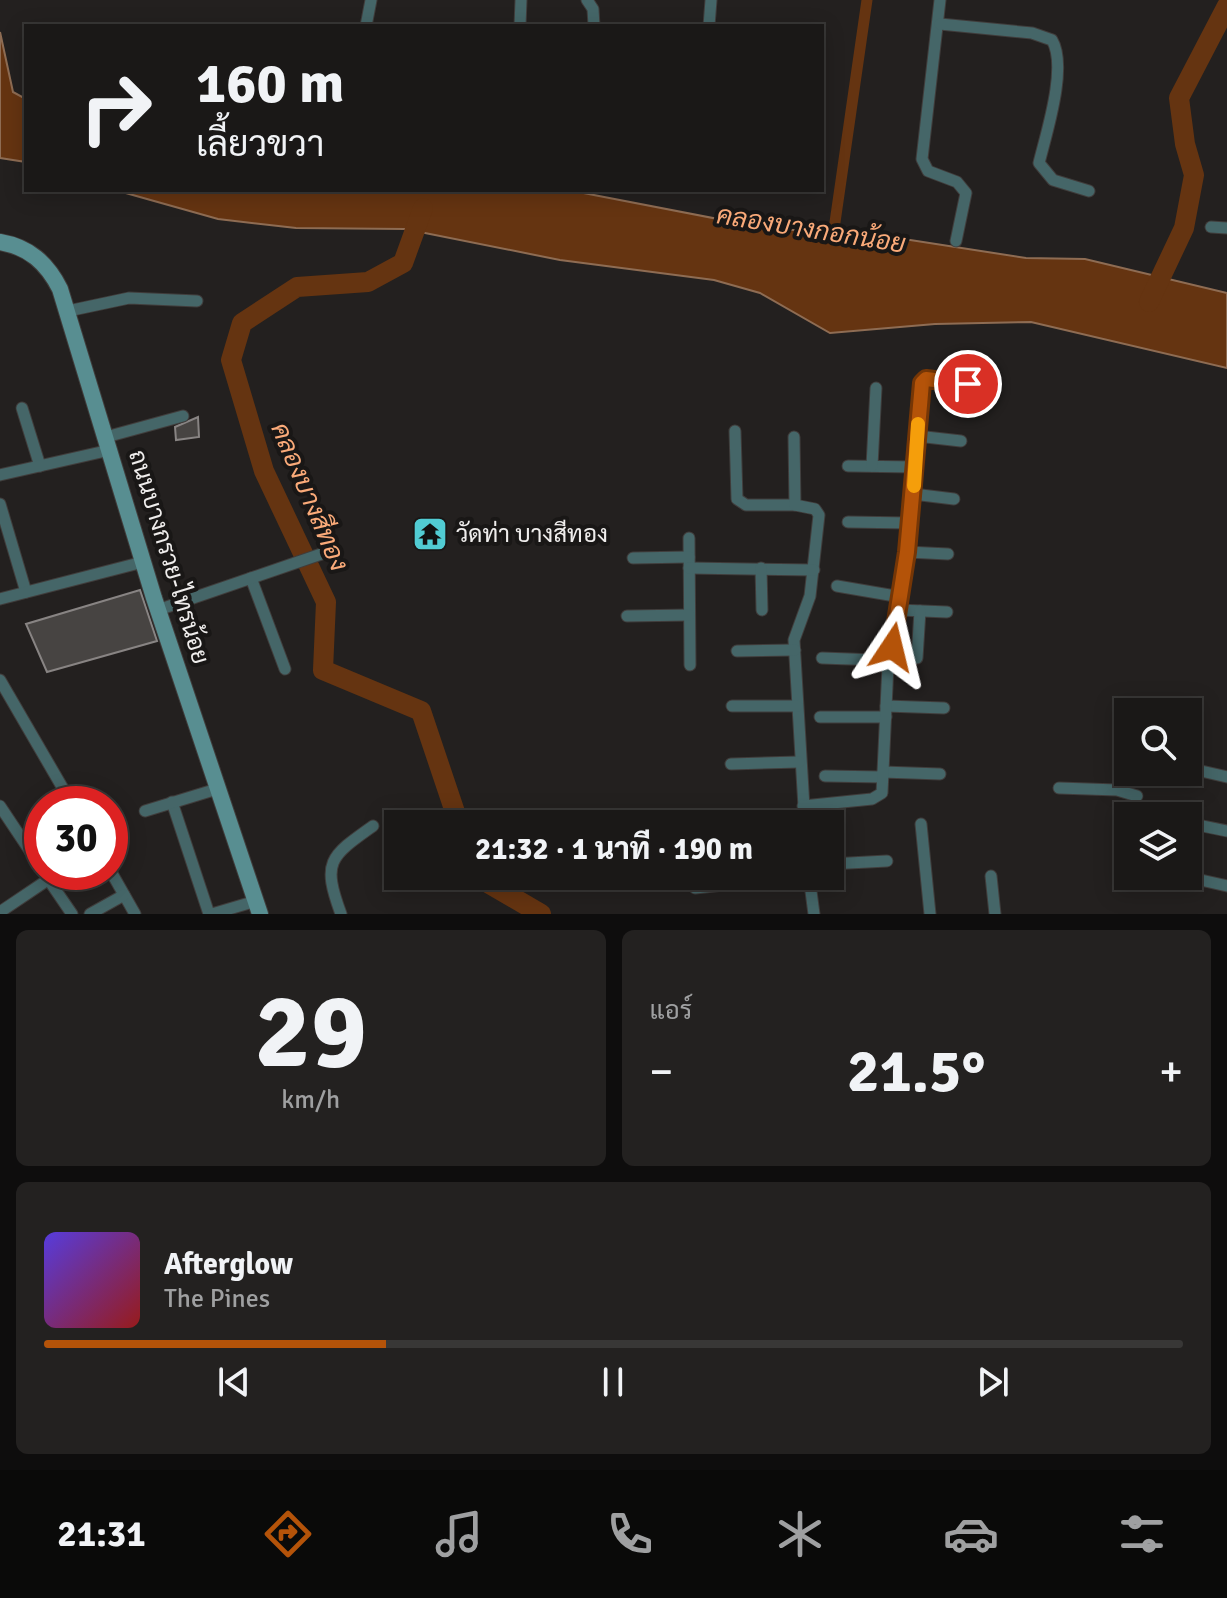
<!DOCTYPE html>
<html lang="th">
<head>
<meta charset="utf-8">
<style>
  body { margin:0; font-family:Signika,Sarabun,sans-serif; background:#232120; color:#f1f3f6; height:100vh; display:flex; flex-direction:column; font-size:30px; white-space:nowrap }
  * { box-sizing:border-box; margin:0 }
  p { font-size:26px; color:#9fa0a1 }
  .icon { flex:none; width:44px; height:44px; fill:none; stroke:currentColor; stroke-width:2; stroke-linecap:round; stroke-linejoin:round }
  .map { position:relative; height:914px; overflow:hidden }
  .details { display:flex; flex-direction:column; gap:16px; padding:16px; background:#0e0d0d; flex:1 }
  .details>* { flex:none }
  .hud { position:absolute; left:24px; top:24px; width:800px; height:168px; border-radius:0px; box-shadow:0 4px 20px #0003,0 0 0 2px #383736; background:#1a1817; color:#f1f3f6; overflow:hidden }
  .buttons { position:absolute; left:1114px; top:698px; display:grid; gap:16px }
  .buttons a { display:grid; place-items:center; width:88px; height:88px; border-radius:0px; background:#1a1817; box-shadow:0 4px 20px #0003,0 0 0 2px #383736; font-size:40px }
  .speed { position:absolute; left:24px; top:786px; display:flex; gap:16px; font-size:40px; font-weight:700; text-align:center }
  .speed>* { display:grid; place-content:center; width:104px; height:104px; border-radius:50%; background:#1a1817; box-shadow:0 4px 20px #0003,0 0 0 2px #383736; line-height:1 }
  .speed .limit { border:12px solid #d22; background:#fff; color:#111 }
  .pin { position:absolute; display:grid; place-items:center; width:68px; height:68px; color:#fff; margin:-34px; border:4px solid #fff; border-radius:50%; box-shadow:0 2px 8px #0007 }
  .me { position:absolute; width:88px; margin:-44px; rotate:10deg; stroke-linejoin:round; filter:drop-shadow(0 0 6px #0008) }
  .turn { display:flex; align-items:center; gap:28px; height:168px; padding:0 40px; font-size:36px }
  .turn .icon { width:104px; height:104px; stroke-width:2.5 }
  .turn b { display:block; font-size:56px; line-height:68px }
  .big { font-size:60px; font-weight:800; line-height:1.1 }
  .details .tile { flex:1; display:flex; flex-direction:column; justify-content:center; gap:12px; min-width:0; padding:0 28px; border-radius:12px; background:#232120 }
  .details .dial { align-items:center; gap:0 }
  .dial b { font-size:104px; line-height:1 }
  .song { display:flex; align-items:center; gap:24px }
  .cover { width:96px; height:96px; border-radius:12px; background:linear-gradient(135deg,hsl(250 70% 55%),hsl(0 70% 35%)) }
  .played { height:8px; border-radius:4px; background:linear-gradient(90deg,#b45309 30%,#383736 30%) }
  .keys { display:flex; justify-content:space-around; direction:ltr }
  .heat { display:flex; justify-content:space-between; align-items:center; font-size:44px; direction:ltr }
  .details .tiles { flex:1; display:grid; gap:16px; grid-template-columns:1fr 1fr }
  .tile:last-child { grid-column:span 2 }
  .trip { position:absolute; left:384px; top:810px; width:460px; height:80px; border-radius:0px; background:#1a1817; box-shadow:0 4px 20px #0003,0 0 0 2px #383736; font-weight:800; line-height:80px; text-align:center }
  .tabs { display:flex; height:128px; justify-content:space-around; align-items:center; background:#0a0a09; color:#9fa0a1 }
  .tabs .icon { width:56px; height:56px }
  .tabs .active { color:#b45309 }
  .tabs b { font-size:36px; color:#f1f3f6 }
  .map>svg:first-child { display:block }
</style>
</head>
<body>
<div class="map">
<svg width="1227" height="914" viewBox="0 0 1227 914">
  <rect width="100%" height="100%" fill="#23201f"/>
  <g fill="#653411" stroke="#8e6c53" stroke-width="2">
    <path d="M0,32L13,92L26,99V162L0,158Z"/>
    <path d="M115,190H568L775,230H846L1026,258L1085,259L1227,293V368L1031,322L935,324L830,333L760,293L714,280L560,260L405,229L296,228L218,219Z"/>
  </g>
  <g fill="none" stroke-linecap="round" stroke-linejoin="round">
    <path stroke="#653411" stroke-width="11" d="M832,243L867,0"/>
    <g stroke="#653411" stroke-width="20">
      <path d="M423,208L403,263L368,282L297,287L242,323L231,360L264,471L326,602L323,670L421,711L459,824"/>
      <path d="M1149,302L1184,228L1194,175L1185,144L1179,98L1227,6"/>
      <path d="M476,876L541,914"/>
    </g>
  </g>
  <g fill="#474442" stroke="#888483" stroke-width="2">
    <path d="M198,417L199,437L176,440L175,427Z"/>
    <path d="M140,590L157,641L47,672L26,624Z"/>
  </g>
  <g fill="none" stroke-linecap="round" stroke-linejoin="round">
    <g stroke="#403d3c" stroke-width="13">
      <g id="minor">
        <path d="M587,0L593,9L594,26"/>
        <path d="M940,0L922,159L928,171L957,182L966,193L956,241"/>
        <path d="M940,24L1032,33L1052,40C1068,67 1046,134 1039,163L1053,180L1089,191"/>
        <path d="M366,26L371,0"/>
        <path d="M520,26L521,0"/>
        <path d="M709,26L711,0"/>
        <path d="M1211,227L1227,228"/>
        <path d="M68,311L129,298L197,301"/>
        <path d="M22,408L40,466"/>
        <path d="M735,431L737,499L746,505H795"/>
        <path d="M917,436L961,441"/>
        <path d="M106,437L183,416"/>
        <path d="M794,437L795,505L815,509L819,515L810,596L794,640L805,824"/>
        <path d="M848,466L915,467"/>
        <path d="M872,466L876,388"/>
        <path d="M0,475L110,450"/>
        <path d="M913,494L954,499"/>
        <path d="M0,504L26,592"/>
        <path d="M848,522L909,523"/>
        <path d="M689,538L690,665"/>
        <path d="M907,552L948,554"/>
        <path d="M633,558L689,557"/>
        <path d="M689,568L814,570"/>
        <path d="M761,568L762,610"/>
        <path d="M251,578L285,669"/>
        <path d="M837,586L901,597"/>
        <path d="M0,599L143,562"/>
        <path d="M158,610L330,551"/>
        <path d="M899,610L947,612"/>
        <path d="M627,616L689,615"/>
        <path d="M892,647L907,552L922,383L926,379L968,384"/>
        <path d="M737,651L795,650"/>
        <path d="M822,658L877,660"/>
        <path d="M917,658L920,611"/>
        <path d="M0,680L72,804"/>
        <path d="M732,706H797"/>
        <path d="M886,706L944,708"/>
        <path d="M820,717H886"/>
        <path d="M731,764L799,762"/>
        <path d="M1188,768L1227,777"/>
        <path d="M883,772L940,774"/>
        <path d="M825,776L883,777"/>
        <path d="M1059,788L1117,790L1137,796"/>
        <path d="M172,802L209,914"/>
        <path d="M0,806L42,869"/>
        <path d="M803,806L872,799L882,793L888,665L896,656L892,647L883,645L877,651V660L888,665"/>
        <path d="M145,811L217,789"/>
        <path d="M1146,814L1155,816"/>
        <path d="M1188,823L1227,831"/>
        <path d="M769,824L804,821"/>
        <path d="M921,824L930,914"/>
        <path d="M830,864L887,861"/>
        <path d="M110,870L135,914"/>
        <path d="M46,876L72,914"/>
        <path d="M809,876L814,914"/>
        <path d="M991,876L995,914"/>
        <path d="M1183,876L1227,886"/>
        <path d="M695,888L807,876"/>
        <path d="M0,912L49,879"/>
        <path d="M90,914L124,895"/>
        <path d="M212,914L256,901"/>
        <path d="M341,914C322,862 329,857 373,826"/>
      </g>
    </g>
    <g stroke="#403d3c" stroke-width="18">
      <path id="secondary" d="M0,242C29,247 47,263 60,289L154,598L260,914"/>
    </g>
    <use href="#minor" stroke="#456668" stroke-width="11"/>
    <use href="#secondary" stroke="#588e91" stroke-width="16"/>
  </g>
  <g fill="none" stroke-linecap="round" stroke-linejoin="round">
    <g stroke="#753606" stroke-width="20">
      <path id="route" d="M892,647L907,552L922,383L926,379L968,384"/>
    </g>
    <use href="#route" stroke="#b45309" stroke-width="14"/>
    <path stroke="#f59e0b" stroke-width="14" d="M914,486L918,424"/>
  </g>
  <defs>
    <g id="temple-square" transform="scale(1.8)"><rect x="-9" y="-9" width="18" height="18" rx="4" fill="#51ccd3" stroke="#191716"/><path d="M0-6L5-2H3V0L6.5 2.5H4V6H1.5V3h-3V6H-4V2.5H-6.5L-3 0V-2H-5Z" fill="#111"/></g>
  </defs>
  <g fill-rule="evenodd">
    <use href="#temple-square" x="430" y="534"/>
  </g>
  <g text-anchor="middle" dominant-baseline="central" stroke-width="8" stroke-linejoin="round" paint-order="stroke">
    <g font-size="24" fill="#efedec" stroke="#191716" text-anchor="start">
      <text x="456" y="534">วัดท่า บางสีทอง</text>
    </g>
    <g font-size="24" fill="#efedec" stroke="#191716">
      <text transform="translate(169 557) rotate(73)">ถนนบางกรวย-ไทรน้อย</text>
    </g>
    <g font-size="26" font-style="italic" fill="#faaa79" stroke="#191716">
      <text transform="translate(811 230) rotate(9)">คลองบางกอกน้อย</text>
      <text transform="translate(309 497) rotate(67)">คลองบางสีทอง</text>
    </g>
  </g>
</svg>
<div class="buttons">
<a><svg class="icon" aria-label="search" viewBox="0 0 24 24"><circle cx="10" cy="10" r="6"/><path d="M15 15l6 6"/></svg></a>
<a><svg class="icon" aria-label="layers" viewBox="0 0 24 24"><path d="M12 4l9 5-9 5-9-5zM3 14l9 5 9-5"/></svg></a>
</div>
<div class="speed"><div class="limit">30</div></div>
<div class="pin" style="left:968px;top:384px;background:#d93025"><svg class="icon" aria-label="arrive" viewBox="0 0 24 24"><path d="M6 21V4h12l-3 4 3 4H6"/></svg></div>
<svg class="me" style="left:892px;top:647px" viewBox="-20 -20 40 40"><path d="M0-17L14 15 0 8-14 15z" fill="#b45309" stroke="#fff" stroke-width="4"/></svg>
<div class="trip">21:32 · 1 นาที · 190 m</div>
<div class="hud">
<div class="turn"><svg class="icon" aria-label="right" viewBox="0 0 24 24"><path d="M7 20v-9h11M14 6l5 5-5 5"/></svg><div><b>160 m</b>เลี้ยวขวา</div></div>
</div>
</div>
<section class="details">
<div class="tiles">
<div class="tile dial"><b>29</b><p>km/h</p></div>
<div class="tile"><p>แอร์</p>
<div class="heat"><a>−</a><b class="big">21.5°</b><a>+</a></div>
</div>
<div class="tile">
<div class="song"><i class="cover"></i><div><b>Afterglow</b><p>The Pines</p></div></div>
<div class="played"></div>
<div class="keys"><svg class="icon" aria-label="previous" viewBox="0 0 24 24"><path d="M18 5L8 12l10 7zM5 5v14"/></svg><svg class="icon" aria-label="pause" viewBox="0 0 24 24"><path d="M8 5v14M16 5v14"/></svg><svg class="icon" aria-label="next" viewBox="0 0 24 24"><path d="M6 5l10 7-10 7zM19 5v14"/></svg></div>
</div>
</div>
</section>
<nav class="tabs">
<b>21:31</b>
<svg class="icon active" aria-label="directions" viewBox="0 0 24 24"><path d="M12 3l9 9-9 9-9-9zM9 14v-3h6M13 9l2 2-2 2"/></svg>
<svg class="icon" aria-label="music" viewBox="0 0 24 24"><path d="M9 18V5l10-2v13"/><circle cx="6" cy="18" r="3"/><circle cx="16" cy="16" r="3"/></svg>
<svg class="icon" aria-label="phone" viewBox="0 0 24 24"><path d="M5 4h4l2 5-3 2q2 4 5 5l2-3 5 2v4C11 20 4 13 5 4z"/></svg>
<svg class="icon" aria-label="climate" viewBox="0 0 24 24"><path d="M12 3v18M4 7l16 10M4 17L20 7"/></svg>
<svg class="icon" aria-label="car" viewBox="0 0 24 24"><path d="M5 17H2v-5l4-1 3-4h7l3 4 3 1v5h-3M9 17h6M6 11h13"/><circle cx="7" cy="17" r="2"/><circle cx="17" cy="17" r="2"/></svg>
<svg class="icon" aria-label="filters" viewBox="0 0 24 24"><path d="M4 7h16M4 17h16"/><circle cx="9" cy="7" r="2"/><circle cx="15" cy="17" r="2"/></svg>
</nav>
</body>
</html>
